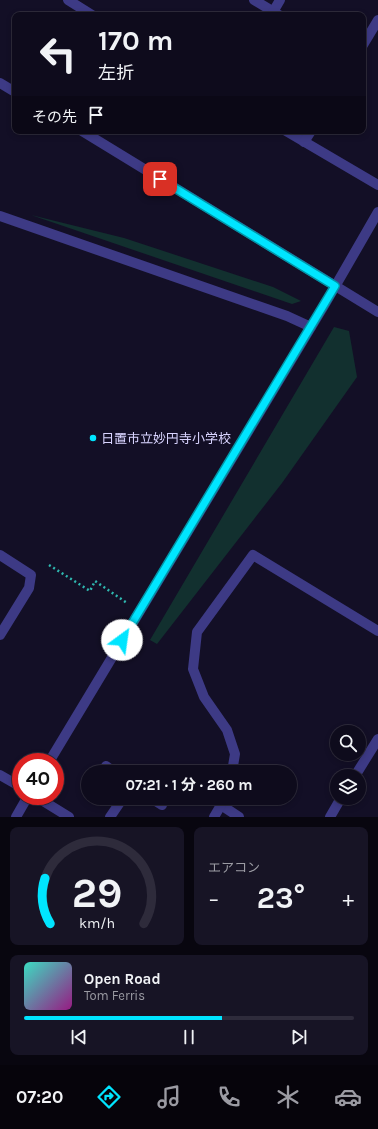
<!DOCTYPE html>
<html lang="ja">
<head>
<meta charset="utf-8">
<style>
  body { margin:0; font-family:Karla,"Noto Sans JP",sans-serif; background:#171425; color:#f1f3f6; height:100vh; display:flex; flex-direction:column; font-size:15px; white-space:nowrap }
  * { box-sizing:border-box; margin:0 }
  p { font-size:13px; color:#9b9ba3 }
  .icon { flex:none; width:22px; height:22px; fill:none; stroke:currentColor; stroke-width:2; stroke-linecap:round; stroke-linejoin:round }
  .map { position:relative; height:817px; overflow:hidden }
  .panel { display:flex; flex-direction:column; gap:10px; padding:10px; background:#08060f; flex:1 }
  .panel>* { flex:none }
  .guide { position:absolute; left:12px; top:12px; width:354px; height:122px; border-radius:8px; box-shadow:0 2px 6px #0003,0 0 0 1px #2e2b3b; background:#0e0b1c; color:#f1f3f6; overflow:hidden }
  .controls { position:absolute; left:330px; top:725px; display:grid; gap:8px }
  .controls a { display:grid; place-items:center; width:36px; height:36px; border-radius:50%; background:#0e0b1c; box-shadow:0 2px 6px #0003,0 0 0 1px #2e2b3b; font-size:20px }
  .speed { position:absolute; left:12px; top:753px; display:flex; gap:8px; font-size:20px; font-weight:700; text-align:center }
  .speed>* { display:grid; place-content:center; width:52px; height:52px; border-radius:50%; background:#0e0b1c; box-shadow:0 2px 6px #0003,0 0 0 1px #2e2b3b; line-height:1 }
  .speed .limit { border:6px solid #d22; background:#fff; color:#111 }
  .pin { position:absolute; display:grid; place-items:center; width:34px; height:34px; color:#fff; margin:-17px; border-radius:8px; box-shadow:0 2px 6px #0006 }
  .me { position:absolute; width:44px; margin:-22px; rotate:31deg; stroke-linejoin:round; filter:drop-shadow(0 0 3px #0008) }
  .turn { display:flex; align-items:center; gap:14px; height:84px; padding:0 20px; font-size:18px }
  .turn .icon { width:52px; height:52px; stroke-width:2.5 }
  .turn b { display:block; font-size:28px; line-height:34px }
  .then { display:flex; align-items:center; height:38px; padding:0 20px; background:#0003; gap:8px; font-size:15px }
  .big { font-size:30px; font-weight:700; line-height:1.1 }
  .panel .widget { flex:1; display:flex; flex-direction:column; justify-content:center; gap:6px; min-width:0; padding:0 14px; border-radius:8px; background:#171425 }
  .panel .dial { align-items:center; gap:0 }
  .dial svg { height:104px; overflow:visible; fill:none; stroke:#2e2b3b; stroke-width:7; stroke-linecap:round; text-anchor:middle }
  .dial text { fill:#f1f3f6; stroke:none }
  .song { display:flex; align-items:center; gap:12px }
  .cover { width:48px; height:48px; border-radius:6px; background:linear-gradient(135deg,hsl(170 70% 55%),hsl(310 70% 35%)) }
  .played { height:4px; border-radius:2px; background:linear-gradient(90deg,#00e5ff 60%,#2e2b3b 60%) }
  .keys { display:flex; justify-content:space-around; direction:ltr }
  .heat { display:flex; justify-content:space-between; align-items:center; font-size:22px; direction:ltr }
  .panel .tiles { flex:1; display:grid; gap:10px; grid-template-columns:1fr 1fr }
  .widget:last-child { grid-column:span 2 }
  .trip { position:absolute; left:81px; top:765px; width:216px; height:40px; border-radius:20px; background:#0e0b1c; box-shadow:0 2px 6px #0003,0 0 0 1px #2e2b3b; font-weight:700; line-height:40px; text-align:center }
  .dock { display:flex; height:64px; justify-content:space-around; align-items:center; background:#06040b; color:#9b9ba3 }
  .dock .icon { width:28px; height:28px }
  .dock .active { color:#00e5ff }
  .dock b { font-size:18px; color:#f1f3f6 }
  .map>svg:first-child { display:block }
</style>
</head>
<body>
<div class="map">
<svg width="378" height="817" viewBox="0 0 378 817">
  <rect width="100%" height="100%" fill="#130f26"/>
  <g fill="#12302f">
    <path d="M31,215L124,238L273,287L301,301L292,304Z"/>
    <path d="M334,327L349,331L357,377L282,483L157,644L150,640Z"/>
  </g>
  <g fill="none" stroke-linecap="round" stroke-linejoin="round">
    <path stroke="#2fb8b0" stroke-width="2.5" stroke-dasharray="2 3" stroke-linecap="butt" d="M49,565L90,591L95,581L127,603"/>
    <g stroke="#3d3a85" stroke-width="10">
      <path d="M68,0L92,15"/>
      <path d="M254,0L279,15"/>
      <path d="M273,12L280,0"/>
      <path d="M363,45L378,20"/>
      <path d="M286,131L378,185"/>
      <path d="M304,142L311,131"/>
      <path d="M0,216L287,316L311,327"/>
      <path d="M0,555L31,575L29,588L0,635"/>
      <path d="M106,766L114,772"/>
      <path d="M232,772L235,754L227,730L204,697L193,669L197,632L253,555L378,631"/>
      <path d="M0,775L21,787"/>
      <path d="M355,776L378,739"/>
      <path d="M35,796L69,817"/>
      <path d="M151,798L162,805"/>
      <path d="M224,798L221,805L239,817"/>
      <path d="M110,817L123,798"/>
      <path d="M214,817L221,805"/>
      <path d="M330,817L341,798"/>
    </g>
    <g stroke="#3d3a85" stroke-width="10">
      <path d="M0,83L15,92"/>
      <path d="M82,131L378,312"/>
      <path d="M49,762L325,304L378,212"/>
      <path d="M16,817L28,796"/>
    </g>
  </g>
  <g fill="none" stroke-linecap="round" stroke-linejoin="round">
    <g stroke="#0095a6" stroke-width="10">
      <path id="route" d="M122,640L335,286L160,179"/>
    </g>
    <use href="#route" stroke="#00e5ff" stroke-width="7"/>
  </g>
  <circle fill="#00e5ff" stroke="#130f26" stroke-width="1.5" cx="93" cy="438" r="4"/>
  <g text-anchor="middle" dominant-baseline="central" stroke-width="4" stroke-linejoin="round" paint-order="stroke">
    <g font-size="13" fill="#d9d4ff" stroke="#130f26" text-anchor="start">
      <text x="101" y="438">日置市立妙円寺小学校</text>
    </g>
  </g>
</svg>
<div class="controls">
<a><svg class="icon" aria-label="search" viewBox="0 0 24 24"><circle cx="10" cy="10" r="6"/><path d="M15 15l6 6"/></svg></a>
<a><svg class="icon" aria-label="layers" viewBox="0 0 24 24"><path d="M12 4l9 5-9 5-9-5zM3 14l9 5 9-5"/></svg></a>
</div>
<div class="speed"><div class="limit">40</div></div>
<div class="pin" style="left:160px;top:179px;background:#d93025"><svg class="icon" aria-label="arrive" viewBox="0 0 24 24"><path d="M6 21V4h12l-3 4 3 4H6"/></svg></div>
<svg class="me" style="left:122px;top:640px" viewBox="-20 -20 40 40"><circle r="19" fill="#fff"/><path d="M0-13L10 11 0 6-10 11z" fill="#00e5ff"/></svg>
<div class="trip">07:21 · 1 分 · 260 m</div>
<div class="guide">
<div class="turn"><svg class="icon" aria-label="left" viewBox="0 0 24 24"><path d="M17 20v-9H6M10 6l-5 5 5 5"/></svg><div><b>170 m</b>左折</div></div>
<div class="then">その先<svg class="icon" aria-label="arrive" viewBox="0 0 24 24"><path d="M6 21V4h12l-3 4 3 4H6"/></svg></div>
</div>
</div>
<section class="panel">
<div class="tiles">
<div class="widget dial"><svg viewBox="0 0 100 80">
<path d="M14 69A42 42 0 1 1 86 69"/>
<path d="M14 69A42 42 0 0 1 10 34" stroke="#00e5ff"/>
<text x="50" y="56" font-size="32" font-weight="700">29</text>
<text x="50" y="72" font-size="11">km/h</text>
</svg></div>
<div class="widget"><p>エアコン</p>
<div class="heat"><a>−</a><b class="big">23°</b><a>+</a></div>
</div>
<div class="widget">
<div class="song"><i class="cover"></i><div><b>Open Road</b><p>Tom Ferris</p></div></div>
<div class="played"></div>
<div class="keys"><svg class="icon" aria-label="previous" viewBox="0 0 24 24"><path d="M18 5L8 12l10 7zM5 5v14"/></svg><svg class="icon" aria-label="pause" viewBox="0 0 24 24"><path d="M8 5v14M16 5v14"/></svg><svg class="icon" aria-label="next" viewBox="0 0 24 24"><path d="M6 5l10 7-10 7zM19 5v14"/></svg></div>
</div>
</div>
</section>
<nav class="dock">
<b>07:20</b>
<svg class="icon active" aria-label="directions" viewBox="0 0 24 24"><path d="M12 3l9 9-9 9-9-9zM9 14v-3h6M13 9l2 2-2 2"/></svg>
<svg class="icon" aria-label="music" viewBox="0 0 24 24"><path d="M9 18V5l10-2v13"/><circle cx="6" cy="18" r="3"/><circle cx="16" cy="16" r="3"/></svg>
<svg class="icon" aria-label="phone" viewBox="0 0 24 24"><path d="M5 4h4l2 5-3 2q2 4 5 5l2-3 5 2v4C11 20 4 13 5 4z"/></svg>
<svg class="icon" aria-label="climate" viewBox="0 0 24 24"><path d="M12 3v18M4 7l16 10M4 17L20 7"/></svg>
<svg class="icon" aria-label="car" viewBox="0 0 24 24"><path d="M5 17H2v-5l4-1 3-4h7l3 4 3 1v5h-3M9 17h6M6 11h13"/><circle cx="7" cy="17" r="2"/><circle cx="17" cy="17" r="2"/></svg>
</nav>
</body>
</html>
